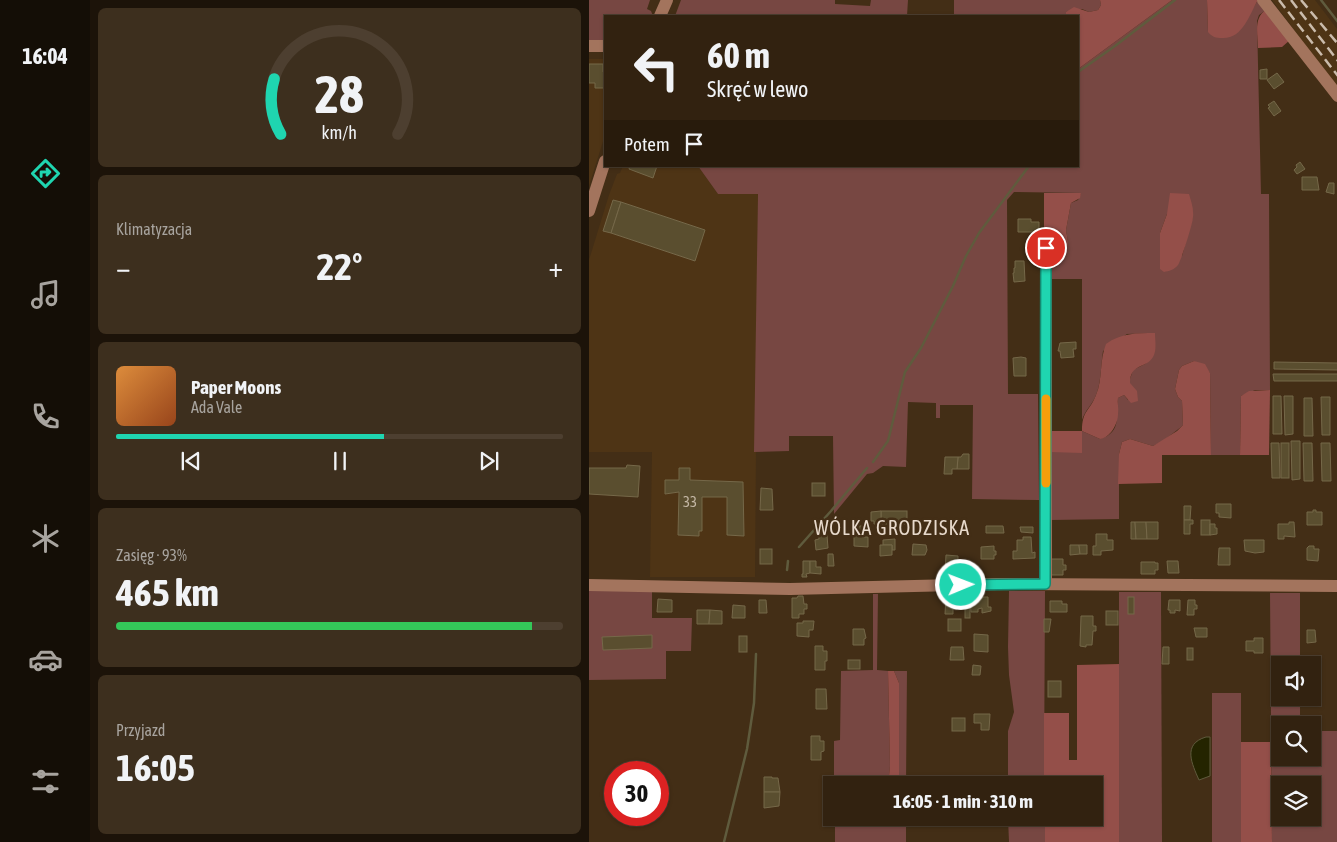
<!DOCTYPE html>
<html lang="pl">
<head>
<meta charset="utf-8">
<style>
  body { margin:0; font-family:"Asap Condensed",sans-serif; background:#3d2f1e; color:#f1f3f6; height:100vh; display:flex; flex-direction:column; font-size:19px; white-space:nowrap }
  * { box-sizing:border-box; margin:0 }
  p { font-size:16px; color:#a8a49f }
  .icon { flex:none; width:28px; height:28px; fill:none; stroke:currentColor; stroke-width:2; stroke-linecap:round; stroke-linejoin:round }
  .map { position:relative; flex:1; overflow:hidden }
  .panel { display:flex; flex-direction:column; gap:8px; padding:8px; background:#1c1309; width:499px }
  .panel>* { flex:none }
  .banner { position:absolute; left:15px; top:15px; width:475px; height:152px; border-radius:0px; box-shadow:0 1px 4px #0004,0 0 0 1px #4d3f30; background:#322210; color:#f1f3f6; overflow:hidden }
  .fabs { position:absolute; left:682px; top:656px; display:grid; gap:10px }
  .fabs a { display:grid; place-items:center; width:50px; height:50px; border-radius:0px; background:#322210; box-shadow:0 1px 4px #0004,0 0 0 1px #4d3f30; font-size:25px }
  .speed { position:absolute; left:15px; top:761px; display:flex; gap:10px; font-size:25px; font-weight:700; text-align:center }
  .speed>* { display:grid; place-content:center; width:65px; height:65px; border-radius:50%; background:#322210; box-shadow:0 1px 4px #0004,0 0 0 1px #4d3f30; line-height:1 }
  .speed .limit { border:8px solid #d22; background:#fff; color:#111 }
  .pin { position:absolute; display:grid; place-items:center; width:42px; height:42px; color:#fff; margin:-21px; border:2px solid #fff; border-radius:50%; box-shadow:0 1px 5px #0007 }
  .me { position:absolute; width:55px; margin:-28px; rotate:89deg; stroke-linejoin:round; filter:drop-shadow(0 0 4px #0008) }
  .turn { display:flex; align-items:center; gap:18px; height:105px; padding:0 20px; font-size:22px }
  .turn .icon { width:65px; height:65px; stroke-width:2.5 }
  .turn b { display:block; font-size:35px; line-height:42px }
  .then { display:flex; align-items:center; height:48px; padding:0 20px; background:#0003; gap:10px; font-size:19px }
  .big { font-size:38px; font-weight:700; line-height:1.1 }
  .panel .tile { flex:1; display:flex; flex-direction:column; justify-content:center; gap:8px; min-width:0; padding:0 18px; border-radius:8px; background:#3d2f1e }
  .panel .dial { align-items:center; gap:0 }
  .dial svg { height:130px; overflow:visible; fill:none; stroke:#4d3f30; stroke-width:7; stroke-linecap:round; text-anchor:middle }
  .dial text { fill:#f1f3f6; stroke:none }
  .song { display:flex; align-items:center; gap:15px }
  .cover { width:60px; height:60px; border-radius:8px; background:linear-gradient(135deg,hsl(30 70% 55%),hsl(20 70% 35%)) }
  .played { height:5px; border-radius:2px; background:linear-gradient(90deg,#1fd5b0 60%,#4d3f30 60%) }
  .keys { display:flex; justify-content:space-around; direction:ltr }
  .heat { display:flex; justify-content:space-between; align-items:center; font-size:28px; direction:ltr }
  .charge { height:8px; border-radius:4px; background:linear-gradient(90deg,#34c759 93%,#4d3f30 0) }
  .trip { position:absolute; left:234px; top:776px; width:280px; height:50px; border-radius:0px; background:#322210; box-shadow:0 1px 4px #0004,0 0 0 1px #4d3f30; font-weight:700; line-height:50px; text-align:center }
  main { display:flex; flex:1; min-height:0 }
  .menu { display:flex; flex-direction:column; width:90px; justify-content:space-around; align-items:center; background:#140e06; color:#a8a49f }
  .menu .icon { width:35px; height:35px }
  .menu .current { color:#1fd5b0 }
  .menu b { font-size:22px; color:#f1f3f6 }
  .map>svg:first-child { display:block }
</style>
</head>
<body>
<main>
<nav class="menu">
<b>16:04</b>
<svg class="icon current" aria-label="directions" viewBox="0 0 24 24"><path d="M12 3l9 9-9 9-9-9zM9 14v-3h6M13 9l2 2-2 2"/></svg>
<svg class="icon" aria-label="music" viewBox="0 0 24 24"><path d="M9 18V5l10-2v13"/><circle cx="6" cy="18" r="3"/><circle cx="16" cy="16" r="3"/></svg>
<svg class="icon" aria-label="phone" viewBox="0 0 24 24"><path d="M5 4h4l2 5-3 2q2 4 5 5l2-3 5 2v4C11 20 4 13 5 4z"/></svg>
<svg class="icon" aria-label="climate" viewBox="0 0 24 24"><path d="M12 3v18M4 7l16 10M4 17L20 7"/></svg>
<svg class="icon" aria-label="car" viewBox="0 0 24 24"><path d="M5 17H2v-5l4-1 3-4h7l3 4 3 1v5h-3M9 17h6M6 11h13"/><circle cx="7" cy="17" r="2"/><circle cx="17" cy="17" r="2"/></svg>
<svg class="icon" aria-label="filters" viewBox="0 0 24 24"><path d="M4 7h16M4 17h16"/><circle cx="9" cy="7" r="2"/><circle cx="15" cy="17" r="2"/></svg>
</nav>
<section class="panel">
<div class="tile dial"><svg viewBox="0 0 100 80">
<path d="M14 69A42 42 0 1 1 86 69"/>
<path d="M14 69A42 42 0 0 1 10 35" stroke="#1fd5b0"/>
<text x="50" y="56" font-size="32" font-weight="700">28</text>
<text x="50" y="72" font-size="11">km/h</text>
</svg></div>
<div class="tile"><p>Klimatyzacja</p>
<div class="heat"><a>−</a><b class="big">22°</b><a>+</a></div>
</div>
<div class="tile">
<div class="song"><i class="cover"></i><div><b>Paper Moons</b><p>Ada Vale</p></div></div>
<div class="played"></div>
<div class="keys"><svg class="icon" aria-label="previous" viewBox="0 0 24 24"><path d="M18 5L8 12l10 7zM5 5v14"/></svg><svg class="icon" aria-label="pause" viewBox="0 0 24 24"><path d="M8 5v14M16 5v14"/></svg><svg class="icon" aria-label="next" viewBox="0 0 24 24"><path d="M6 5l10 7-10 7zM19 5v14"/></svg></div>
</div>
<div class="tile"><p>Zasięg · 93%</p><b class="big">465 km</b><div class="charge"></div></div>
<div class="tile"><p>Przyjazd</p><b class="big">16:05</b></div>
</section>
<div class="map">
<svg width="749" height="842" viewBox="0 0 749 842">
  <rect width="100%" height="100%" fill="#432e16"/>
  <g fill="#4e3415">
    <path d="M683,0H726L748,29V88Z"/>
    <path d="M0,59H16V135L0,186Z"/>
    <path d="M34,166H109L129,194L169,193L166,577H61L63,452H0V260L20,195L28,174L31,173Z"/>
  </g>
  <g fill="#774742" fill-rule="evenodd">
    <path d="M0,0H61L58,9L62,11L64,16H16V40H0Z"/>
    <path d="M92,0H246V4L281,6L282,0H319L318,16H86Z"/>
    <path d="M365,0H511L512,5L509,10L500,12L493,9L477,12V16H365Z"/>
    <path d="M583,0H618L619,32L658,18L669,0L677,10L670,15L668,21L672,194H680L681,390H666L652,396L651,455H622L621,373L605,361L593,366L590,370L586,389L589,397L593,401L594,425L592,427L574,441L564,446L541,439L533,442L530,454V519L461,520V452L493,431L511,439C534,432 526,415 529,398L535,395L539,400L541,379L544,370L556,364L566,350V333L538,334L514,351C512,364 512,384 507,395C504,404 496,410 493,420V279H461L460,243L479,242L477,230L482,203L489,200L492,193L425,192L418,200L419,394H449L450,500L383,499L384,405H351V418H347V403L319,402L317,467L294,466L284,473L278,474L245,514L244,436H200V451L165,452L169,194H129L109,166H489V69ZM578,214L604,216L593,256L571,233Z"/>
    <path d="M0,590L63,591V618H103L102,651H77V679L0,680Z"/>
    <path d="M420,591H456L455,785H419V731L425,712L420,675L419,647Z"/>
    <path d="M530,592H572L573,842H530Z"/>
    <path d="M681,593H711V665H691V698H711V725H691V758H724V731H748V842H683ZM691,785H724V818H691Z"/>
    <path d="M284,594H289L288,670L299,671L301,766L299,785H245V741L251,740L252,671L284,670Z"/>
    <path d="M305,671H318L317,785H310V683Z"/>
    <rect x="623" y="693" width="29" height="149"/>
    <rect x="246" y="818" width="71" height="24"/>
    <path d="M419,818H456V842H420Z"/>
  </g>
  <g fill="#944f49">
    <path d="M511,0H583L489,69V16H477V12L485,7L500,12L509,10L512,5Z"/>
    <path d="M618,0H669C660,15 654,39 633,38C627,38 623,37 619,32Z"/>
    <path d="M677,10L701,40L693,47L669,48C669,34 664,18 677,10Z"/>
    <path d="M455,193H492L491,198L482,203L477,230L479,242L478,247L474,250L469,249L466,244H455Z"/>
    <path d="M581,193L600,194C602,201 605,209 604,217C604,223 592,261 589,265C585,270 580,271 575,272L571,269V233L578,214Z"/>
    <path d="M566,333C566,341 568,350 564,357C557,369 541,363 541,383L548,391L549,401L542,403L535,395L529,398C528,403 530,408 529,414C529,424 521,438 511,439L493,431V453L461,452V431H493C493,410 501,411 507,395C514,379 510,361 517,344C532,333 547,333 566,333Z"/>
    <path d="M605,361L616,364L621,373L622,455H573V483L529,484L530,454L533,442L541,439L564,446L588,431L594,425L593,401L589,397L586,389L590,370L593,366Z"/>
    <path d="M681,390L680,455H651L652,396L660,391Z"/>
    <path d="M530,664V842H456V818H505V785H455V713H480V760H488V665Z"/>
    <path d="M299,671H305L310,683V785H299L301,766Z"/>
    <path d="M652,742H682L683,842H652Z"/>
  </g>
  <path fill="#242400" stroke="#5f5b3d" d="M617,737H621V776L610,780C603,764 593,744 617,737Z"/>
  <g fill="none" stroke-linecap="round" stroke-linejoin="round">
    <g stroke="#5f5b3d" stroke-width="2.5">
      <path d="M732,0L749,22"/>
      <path d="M489,72L526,46L586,0"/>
      <path d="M284,462L299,441L316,372L332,348L364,286L377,256L390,233L440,166"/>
      <path d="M210,547L242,511L278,468"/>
      <path d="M198,570L199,561"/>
      <path d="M135,842L158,749L165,703L167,654"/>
    </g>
  </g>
  <g fill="#5a4e2f" stroke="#756849">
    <path d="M0,64H14V72H16V88H6V83H0Z"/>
    <path d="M678,69V79H671V70Z"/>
    <path d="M688,73L695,82L685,89L678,80Z"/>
    <path d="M685,101L692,111L685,116L679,108L681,107L679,105Z"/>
    <path d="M711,162L716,169L708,174L705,170L708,167L707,165Z"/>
    <path d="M41,166H68L64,178L40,169Z"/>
    <path d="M713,177H728L730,190H713Z"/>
    <path d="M740,183H745V194L737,192Z"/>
    <path d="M24,200L32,202L22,233L14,231Z"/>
    <path d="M32,202L116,230L106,261L22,233Z"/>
    <path d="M429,219H442V222H450V232H429Z"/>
    <path d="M426,261H435L436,281L425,282L424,273H425V268H426Z"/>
    <path d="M487,342V349H484L485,357L472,358L471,351H469L471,343Z"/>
    <path d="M432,357L437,358V376H425L424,358Z"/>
    <path d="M685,362L749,363V370L685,369Z"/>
    <path d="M684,374H749V381H685Z"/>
    <path d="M684,396H692L693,434H684Z"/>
    <path d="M695,396H704V434L696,435Z"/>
    <path d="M732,397H741V435H733Z"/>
    <path d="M715,398H723L724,436H715Z"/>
    <path d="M702,441H711V479L703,480Z"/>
    <path d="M682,443H690L691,478H683Z"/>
    <rect x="692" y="443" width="8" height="35"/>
    <path d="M714,443H723L724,481H715Z"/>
    <path d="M732,443H741L742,481H733Z"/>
    <path d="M374,454H380V469H368L369,457H372Z"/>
    <path d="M356,457H369L368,469H363V474H355Z"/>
    <path d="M38,465L51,466L49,497L0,494V468H37Z"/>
    <path d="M90,468H101V480L154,482L155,536L138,535V497H113V531H110V536L89,535L90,492L76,494V480H90Z"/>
    <rect x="223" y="483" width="13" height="13"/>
    <path d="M172,488L183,489L184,510H171Z"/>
    <path d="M627,504H642V518L630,517V513H627Z"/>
    <path d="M595,506H602L601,520H595Z"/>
    <path d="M724,510H727V512H733V525H718V512H724Z"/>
    <rect x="292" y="511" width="26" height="13"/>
    <path d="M292,511V524H285V521H282V512Z"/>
    <path d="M595,520H604V524H601V534H595Z"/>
    <rect x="612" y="520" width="9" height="15"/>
    <path d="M542,522H546L547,539H542Z"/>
    <path d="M546,522H557L558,539H547Z"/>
    <path d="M557,522H569V539H558Z"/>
    <path d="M700,522H705L706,537L695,536V539H689V524H700Z"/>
    <path d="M621,524H626V528H628V534L621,535Z"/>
    <path d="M265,526H273V537H279V547L265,546Z"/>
    <path d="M397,526H414L415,533H397Z"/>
    <path d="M431,527H444V533L432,532Z"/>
    <path d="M507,534H518V540H524V550L512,551V555H504V546H507Z"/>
    <path d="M238,535L239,548L227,550L226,540L230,539V536Z"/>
    <path d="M434,537H442L443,553L446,552V558L424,559V551H428V540H434Z"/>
    <path d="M306,539V550H303V545H294V540Z"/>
    <path d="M655,540H675V552L666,553L656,551Z"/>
    <path d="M324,544L337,545L338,550L336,555H323Z"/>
    <path d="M291,545H303V555L291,556Z"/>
    <path d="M481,545H490L491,554L481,555Z"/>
    <path d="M490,545H498V554H491Z"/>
    <path d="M405,546V551H407V555H405V559H392V547Z"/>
    <path d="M720,546H725V549H730L729,561L718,560V548Z"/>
    <path d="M630,548H641V565H629Z"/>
    <rect x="171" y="549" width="12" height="15"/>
    <path d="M239,554H244L245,566H239Z"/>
    <path d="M357,555L369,556V570H364V572H356Z"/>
    <path d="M461,559H474V565H477V570H474V575H461Z"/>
    <path d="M214,561H221V573L217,574L218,577H213V574H214Z"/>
    <path d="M221,561H227V567H232V574L221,573Z"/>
    <path d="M578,561H589L590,573H579Z"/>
    <path d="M552,562H566V563H569V570H566V574H552Z"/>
    <path d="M209,596H214L215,604H218V609H215V614H210V618H203V598H208Z"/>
    <path d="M357,597H365V605H368V609H364V614H356Z"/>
    <path d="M381,597H399V607H402V611L393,613V608L389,609V612H382Z"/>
    <rect x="539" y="597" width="6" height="17"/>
    <path d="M69,599L83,600V612H68Z"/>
    <path d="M170,600H177L178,613H170Z"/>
    <path d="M580,600H591V611L586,610V613H581V610H579Z"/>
    <path d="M599,600H606V605H608V609H605V615H598Z"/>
    <path d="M461,601H473V604H478V612H461Z"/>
    <rect x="376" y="603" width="5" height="15"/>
    <path d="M144,605L156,606V618H143Z"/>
    <path d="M108,610H121L120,624H108Z"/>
    <path d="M121,610L133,611V624H120Z"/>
    <rect x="517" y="611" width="12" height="14"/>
    <path d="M492,616H504V626H507V631H504L503,645H497V647L491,646Z"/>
    <rect x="359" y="619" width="13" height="12"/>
    <path d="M455,619H462L460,632H455Z"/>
    <path d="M214,621H225L224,630H220V637L208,636V623H214Z"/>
    <path d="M605,628H618V637H607Z"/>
    <path d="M264,629H275L277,638L275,639V645H264Z"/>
    <path d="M718,630H726L727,642L718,643Z"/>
    <path d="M385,634L399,635V652L385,651Z"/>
    <path d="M63,635V648L14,650L13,637Z"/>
    <rect x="150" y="636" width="8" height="16"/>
    <path d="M665,638H674V653H665V651H657V641H665Z"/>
    <path d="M226,646H234V651H238V661H236V670H226Z"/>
    <path d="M362,647H374L375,660H361Z"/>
    <path d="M574,647H580V664H573Z"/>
    <rect x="598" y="648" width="6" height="12"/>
    <rect x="259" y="660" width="12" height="9"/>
    <path d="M384,665L392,666L391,675H383Z"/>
    <path d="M724,678H726L727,687H732V701H729V706H717V698H724Z"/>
    <rect x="459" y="681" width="13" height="16"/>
    <path d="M227,689H237L238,709H227Z"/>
    <path d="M385,714H401L400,730H392V723H385Z"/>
    <rect x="363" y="718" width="13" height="13"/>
    <path d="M222,736H231V741H235V751L232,752V760H222Z"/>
    <path d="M183,777V778H189L191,792H175V777Z"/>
    <path d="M175,792H191L190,806L175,808Z"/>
  </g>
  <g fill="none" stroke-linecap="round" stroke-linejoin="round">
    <g stroke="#a3745d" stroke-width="12">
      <path d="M674,0L749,96"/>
      <path d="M71,16L78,0"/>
      <path d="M0,46H16"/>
      <path d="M0,211L16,161"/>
      <path d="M457,584V247"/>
      <path d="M0,585L201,589L408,584L749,586"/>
    </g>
    <g stroke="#cabbab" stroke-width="2.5" stroke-dasharray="10 5" stroke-linecap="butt">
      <path d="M690,0L749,76"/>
      <path d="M702,0L749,61"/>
      <path d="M712,0L749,44"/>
    </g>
  </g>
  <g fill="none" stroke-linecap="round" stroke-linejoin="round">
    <g stroke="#148a72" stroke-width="12">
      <path id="route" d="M372,585L456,584L457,248"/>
    </g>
    <use href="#route" stroke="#1fd5b0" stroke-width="9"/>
    <path stroke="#f59e0b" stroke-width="9" d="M457,483V399"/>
  </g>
  <g text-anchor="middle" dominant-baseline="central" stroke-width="5" stroke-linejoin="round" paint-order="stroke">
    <g font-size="15" fill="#c4b7a5">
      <text x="101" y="501">33</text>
    </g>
    <g font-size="20" letter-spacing="1" fill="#e8dacc" stroke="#432e16">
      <text x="303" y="527">WÓLKA GRODZISKA</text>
    </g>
  </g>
</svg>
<div class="fabs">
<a><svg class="icon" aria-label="sound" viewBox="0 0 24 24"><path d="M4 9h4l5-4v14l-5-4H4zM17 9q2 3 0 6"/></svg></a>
<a><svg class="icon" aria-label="search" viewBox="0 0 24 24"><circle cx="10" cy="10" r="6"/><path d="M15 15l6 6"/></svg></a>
<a><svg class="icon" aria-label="layers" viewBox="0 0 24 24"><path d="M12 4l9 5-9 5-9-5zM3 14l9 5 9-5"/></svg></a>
</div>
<div class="speed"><div class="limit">30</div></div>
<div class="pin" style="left:457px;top:248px;background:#d93025"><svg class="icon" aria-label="arrive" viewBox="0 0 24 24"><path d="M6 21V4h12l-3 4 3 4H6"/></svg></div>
<svg class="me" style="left:372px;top:585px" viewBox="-20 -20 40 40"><circle r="17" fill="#1fd5b0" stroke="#fff" stroke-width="3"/><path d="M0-11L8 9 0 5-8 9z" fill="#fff"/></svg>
<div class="trip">16:05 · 1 min · 310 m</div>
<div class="banner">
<div class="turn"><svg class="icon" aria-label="left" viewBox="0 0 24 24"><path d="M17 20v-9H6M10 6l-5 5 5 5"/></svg><div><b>60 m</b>Skręć w lewo</div></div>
<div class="then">Potem<svg class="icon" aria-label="arrive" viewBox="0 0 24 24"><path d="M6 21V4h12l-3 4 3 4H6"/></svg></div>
</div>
</div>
</main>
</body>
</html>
